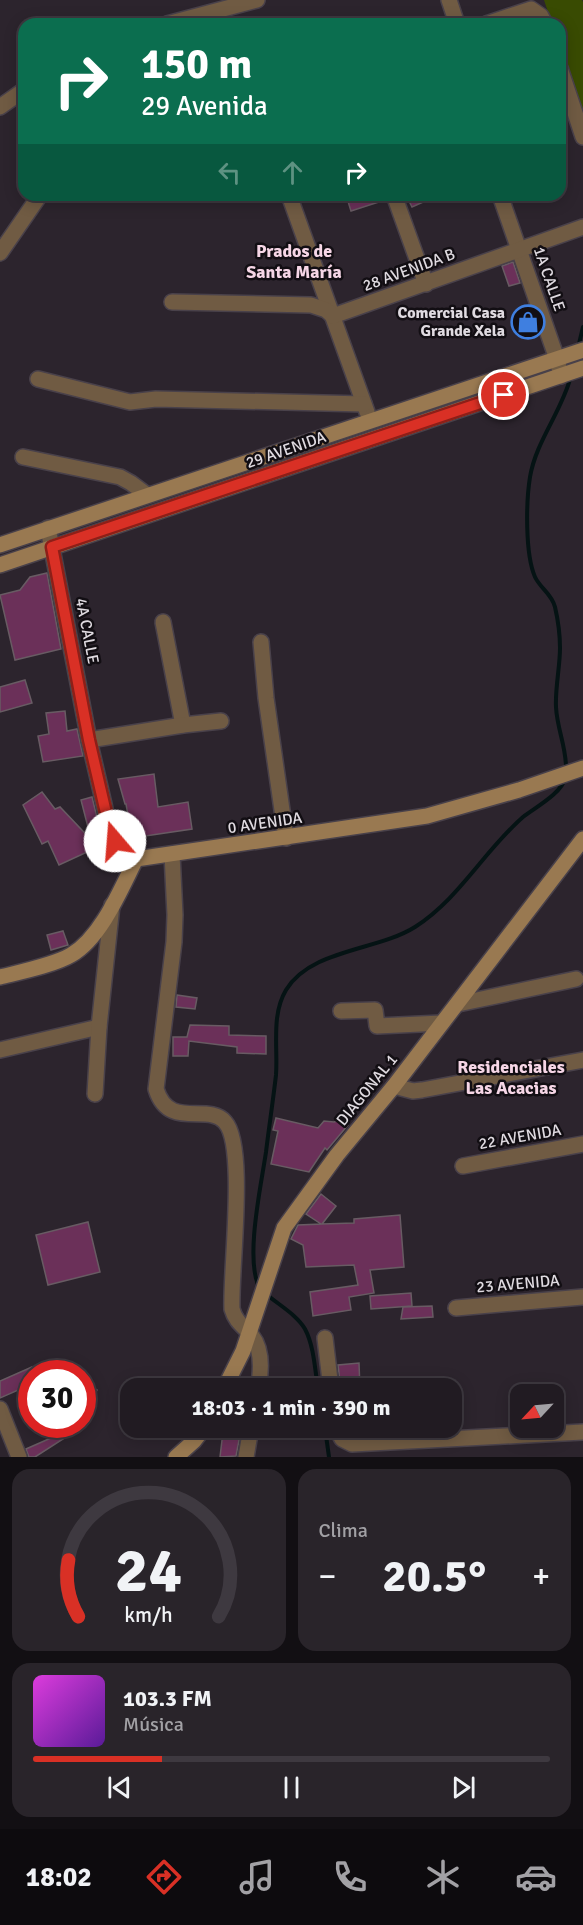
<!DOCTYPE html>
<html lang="es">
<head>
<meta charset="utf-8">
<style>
  body { margin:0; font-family:Signika,sans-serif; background:#29242a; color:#f1f3f6; height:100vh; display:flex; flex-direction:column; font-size:22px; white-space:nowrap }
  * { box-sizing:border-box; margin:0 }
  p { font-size:20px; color:#a2a1a5 }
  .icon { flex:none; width:33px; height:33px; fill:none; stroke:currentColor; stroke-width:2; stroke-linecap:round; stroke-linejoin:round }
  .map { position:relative; height:1457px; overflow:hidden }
  .panel { display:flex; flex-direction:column; gap:12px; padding:12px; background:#120f13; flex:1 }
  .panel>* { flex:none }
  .hud { position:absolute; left:18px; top:18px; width:548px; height:183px; border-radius:18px; box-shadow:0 3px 15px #0003,0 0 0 2px #3e3940; background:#0b6e4f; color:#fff; overflow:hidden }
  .needle { width:39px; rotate:244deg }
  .fabs { position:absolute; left:510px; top:1384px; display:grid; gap:12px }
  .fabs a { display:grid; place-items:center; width:54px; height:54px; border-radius:12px; background:#211b22; box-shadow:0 3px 15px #0003,0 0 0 2px #3e3940; font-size:30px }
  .speed { position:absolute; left:18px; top:1360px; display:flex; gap:12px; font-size:30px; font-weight:700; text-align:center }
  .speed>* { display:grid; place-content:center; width:78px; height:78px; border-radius:50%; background:#211b22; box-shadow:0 3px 15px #0003,0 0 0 2px #3e3940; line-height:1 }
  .speed .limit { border:9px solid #d22; background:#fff; color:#111 }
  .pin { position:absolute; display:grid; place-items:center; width:51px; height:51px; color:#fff; margin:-26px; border:3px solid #fff; border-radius:50%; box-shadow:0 2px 6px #0007 }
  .me { position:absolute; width:66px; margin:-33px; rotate:342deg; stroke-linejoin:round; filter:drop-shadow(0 0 4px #0008) }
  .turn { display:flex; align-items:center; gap:21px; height:126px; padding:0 24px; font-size:27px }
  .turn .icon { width:78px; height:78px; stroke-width:2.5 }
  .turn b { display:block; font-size:42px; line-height:51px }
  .lanes { display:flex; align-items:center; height:57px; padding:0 24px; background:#0003; justify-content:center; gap:30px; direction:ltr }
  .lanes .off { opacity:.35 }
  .big { font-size:45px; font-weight:700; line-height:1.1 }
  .panel .widget { flex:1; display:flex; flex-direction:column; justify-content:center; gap:9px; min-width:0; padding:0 21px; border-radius:18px; background:#29242a }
  .panel .dial { align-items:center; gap:0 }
  .dial svg { height:156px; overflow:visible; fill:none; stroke:#3e3940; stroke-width:7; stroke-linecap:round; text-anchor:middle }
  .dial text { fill:#f1f3f6; stroke:none }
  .song { display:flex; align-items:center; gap:18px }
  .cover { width:72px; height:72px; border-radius:9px; background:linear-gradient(135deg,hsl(300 70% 55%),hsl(270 70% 35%)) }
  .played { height:6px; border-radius:3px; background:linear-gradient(90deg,#d93025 25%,#3e3940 25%) }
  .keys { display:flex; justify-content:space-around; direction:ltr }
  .heat { display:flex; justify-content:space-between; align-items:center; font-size:33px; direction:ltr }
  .panel .tiles { flex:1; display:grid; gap:12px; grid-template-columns:1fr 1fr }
  .widget:last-child { grid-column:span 2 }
  .trip { position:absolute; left:120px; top:1378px; width:342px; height:60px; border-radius:18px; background:#211b22; box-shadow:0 3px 15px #0003,0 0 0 2px #3e3940; font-weight:700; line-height:60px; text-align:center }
  .tab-bar { display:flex; height:96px; justify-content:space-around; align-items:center; background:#0d0b0e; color:#a2a1a5 }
  .tab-bar .icon { width:42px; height:42px }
  .tab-bar .on { color:#d93025 }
  .tab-bar b { font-size:27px; color:#f1f3f6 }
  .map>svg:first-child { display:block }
</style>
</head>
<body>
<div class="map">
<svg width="583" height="1457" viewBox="0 0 583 1457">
  <rect width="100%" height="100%" fill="#2c242d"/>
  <path fill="#394b02" d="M544,0H582L583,2V117L560,47V24H552Z"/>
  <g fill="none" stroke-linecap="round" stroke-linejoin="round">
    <g stroke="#051314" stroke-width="4">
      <path d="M578,348L583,327"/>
      <path d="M566,770C567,749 557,729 556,707C555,688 560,667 560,648C560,635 558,620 555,607C552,594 540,588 535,577C525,554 526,502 530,477C536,441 562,411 571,376"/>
      <path d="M259,1287C245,1258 261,1186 266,1152C269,1127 273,1101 276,1075C278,1048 271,1015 286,990C311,949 377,951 415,927C459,899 484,851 523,817C536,807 562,793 565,778"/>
      <path d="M266,1294C279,1305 297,1315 305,1329C314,1346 315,1370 318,1389"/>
      <path d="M325,1428L329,1457"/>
    </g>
  </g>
  <g fill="#6b3059" stroke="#685b63" stroke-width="1.5">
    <path d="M346,195H384L385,200L351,211Z"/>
    <path d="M406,195H439L412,207Z"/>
    <path d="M513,262L520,283L509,286L502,266Z"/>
    <path d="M530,310L536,330L523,335L516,316Z"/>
    <path d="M47,573L61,649L15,660L0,595L20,590L30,577Z"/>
    <path d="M25,680L32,703L0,712V687Z"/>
    <path d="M65,711L67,731L77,729L83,756L43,762L38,736L49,734L46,713Z"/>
    <path d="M154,774L158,807L188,802L192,829L132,838L126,804H125L118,779Z"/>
    <path d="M42,792L55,809L60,807L98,847L59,865L48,841L42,844L23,805Z"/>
    <path d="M92,797L101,834L91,839L81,800Z"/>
    <path d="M63,931L68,945L51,950L47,935Z"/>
    <path d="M177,995L197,998L195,1009L176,1007Z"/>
    <path d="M190,1025L229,1026V1035L266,1036V1054L237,1053V1047L189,1041L188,1056H173V1037H187Z"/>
    <path d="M276,1118L318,1128L324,1121L334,1122L337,1121L348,1125L327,1150L325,1148L309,1172L271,1164L278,1131L273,1130Z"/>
    <path d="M321,1194L336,1206L322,1224L354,1223V1219L400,1215L404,1267L370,1270L374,1293L349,1297L351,1310L313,1316L310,1292L358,1285L354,1265L306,1267L303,1245L291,1239L298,1225L321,1224L306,1214Z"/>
    <path d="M88,1222L100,1272L48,1285L36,1235Z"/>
    <path d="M411,1293L412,1306L371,1309L370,1296Z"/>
    <path d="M432,1306L433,1317L401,1319L403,1307Z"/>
    <path d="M359,1363L360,1389H341L338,1365Z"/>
    <path d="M32,1367V1384L0,1398V1381Z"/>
    <path d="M82,1382L97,1390L82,1418Z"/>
    <path d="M223,1432L240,1435L236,1456L220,1457Z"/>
    <path d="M60,1434L63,1439L35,1457H29L26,1449Z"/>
  </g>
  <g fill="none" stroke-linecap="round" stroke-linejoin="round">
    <g stroke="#49414a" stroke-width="18">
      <g id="street">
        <path d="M449,0L457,24"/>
        <path d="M167,24L257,0"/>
        <path d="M486,24L531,9L541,16L545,24"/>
        <path d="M560,68L583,137"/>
        <path d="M0,107L24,90"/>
        <path d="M289,195L367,412"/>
        <path d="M394,195L426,284"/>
        <path d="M500,195L557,359L561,376"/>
        <path d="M0,253L40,195"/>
        <path d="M172,302L311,305L326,310L333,316L583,227"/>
        <path d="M38,379L130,402L156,399L364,404"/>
        <path d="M23,457L120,477L131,483L147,495"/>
        <path d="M48,528L89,740L110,830L121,850L129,857L136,859"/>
        <path d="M163,622L183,725"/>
        <path d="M261,642L266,698L286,838"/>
        <path d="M89,740L183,725L221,721"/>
        <path d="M172,854L175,915L174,942L156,1089C169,1131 208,1102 225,1122C247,1146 230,1273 232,1309C236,1323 244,1326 252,1336C263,1350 261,1373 258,1389"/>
        <path d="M458,1004L576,979"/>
        <path d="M341,1011L375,1010L377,1026L442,1023"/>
        <path d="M0,1050L99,1027"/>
        <path d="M394,1086L413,1091L422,1090L583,1060"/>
        <path d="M95,1094L99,1027L112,905"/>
        <path d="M463,1166L583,1144"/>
        <path d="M456,1308L583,1297"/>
        <path d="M325,1338L331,1389"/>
        <path d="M0,1409L19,1457"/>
        <path d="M336,1428L342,1439L352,1444L583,1432"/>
        <path d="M246,1457L251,1428"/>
      </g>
    </g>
    <g stroke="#49414a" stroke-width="18">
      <g id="secondary">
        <path d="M0,545L583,350"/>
        <path d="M0,565L583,368"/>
        <path d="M0,977C20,972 54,965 71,955C101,938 121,889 136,859L427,816L519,790L583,768"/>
        <path d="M224,1389L243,1351L284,1228L337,1155L394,1086L583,839"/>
        <path d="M176,1457L194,1441L204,1428"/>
      </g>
    </g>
    <use href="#street" stroke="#705b43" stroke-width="15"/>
    <use href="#secondary" stroke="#997951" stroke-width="15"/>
  </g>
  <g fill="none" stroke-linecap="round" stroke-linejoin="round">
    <g stroke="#8d1f18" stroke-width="15">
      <path id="route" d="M115,841L110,830L89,740L52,547L504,395"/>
    </g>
    <use href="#route" stroke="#d93025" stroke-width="10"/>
  </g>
  <defs>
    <g id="shop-ring" transform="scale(1.725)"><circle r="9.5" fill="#120e13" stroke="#3f7fe0" stroke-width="1.5"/><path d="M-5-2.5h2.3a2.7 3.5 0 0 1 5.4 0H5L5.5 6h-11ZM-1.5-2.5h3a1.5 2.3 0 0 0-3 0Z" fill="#3f7fe0"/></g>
  </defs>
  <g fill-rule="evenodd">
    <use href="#shop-ring" x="528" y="322"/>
  </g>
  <g text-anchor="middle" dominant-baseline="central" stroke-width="5" stroke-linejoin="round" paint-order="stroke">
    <g font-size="16" fill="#e0dbe1" stroke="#120e13">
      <text transform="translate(409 270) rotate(-20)">28 AVENIDA B</text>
      <text transform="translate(549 279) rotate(71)">1A CALLE</text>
      <text transform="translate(286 450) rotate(-19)">29 AVENIDA</text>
      <text transform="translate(87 631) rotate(79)">4A CALLE</text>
      <text transform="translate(265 823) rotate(-8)">0 AVENIDA</text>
      <text transform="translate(367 1090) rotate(-51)">DIAGONAL 1</text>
      <text transform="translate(520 1137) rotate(-10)">22 AVENIDA</text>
      <text transform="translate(518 1284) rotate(-5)">23 AVENIDA</text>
    </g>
    <g font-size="16" font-weight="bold" fill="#e0dbe1" stroke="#120e13" text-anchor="end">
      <text x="505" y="313">Comercial Casa<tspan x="505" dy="18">Grande Xela</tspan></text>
    </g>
    <g font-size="18" font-weight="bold" fill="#f6d6e6" stroke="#120e13">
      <text x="294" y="251">Prados de<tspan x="294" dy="21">Santa María</tspan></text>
      <text x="511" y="1067">Residenciales<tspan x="511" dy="21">Las Acacias</tspan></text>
    </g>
  </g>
</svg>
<div class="fabs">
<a><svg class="needle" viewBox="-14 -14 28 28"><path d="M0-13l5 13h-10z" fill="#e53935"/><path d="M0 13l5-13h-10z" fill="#a2a1a5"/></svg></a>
</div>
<div class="speed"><div class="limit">30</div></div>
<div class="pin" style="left:504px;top:395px;background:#d93025"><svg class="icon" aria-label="arrive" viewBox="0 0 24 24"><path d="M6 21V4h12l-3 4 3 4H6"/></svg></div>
<svg class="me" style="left:115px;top:841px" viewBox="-20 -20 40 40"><circle r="19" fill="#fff"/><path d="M0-13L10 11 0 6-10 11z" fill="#d93025"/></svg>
<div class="trip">18:03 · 1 min · 390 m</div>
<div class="hud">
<div class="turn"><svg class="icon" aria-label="right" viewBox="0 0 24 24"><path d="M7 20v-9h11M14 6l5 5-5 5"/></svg><div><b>150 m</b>29 Avenida</div></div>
<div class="lanes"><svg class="icon off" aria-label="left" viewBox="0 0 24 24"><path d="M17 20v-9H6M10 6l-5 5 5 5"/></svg><svg class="icon off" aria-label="ahead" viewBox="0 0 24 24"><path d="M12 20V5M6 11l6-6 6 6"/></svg><svg class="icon" aria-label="right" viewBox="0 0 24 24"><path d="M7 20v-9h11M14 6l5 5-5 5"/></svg></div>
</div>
</div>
<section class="panel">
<div class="tiles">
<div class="widget dial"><svg viewBox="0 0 100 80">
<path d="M14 69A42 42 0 1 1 86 69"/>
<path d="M14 69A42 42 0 0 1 9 40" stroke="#d93025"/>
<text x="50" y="56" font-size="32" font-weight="700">24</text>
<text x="50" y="72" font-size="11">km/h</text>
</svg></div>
<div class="widget"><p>Clima</p>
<div class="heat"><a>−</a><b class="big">20.5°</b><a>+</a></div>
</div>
<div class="widget">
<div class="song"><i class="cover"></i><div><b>103.3 FM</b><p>Música</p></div></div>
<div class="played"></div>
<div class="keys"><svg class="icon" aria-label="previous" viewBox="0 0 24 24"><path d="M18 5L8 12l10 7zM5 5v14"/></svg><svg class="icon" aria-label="pause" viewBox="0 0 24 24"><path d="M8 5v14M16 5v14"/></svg><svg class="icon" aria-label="next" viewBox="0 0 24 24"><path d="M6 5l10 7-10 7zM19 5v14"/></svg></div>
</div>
</div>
</section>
<nav class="tab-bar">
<b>18:02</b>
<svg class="icon on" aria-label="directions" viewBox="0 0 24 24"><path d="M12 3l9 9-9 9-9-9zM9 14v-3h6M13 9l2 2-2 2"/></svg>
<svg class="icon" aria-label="music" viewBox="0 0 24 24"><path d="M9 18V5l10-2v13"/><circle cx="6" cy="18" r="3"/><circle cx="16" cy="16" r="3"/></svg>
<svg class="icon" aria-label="phone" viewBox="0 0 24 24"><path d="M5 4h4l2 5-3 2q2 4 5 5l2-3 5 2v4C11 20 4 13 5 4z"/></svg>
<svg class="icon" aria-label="climate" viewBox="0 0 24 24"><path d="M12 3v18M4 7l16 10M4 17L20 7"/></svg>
<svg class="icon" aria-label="car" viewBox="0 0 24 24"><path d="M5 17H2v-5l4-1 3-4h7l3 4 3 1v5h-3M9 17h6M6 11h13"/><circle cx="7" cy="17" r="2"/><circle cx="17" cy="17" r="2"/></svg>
</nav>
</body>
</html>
